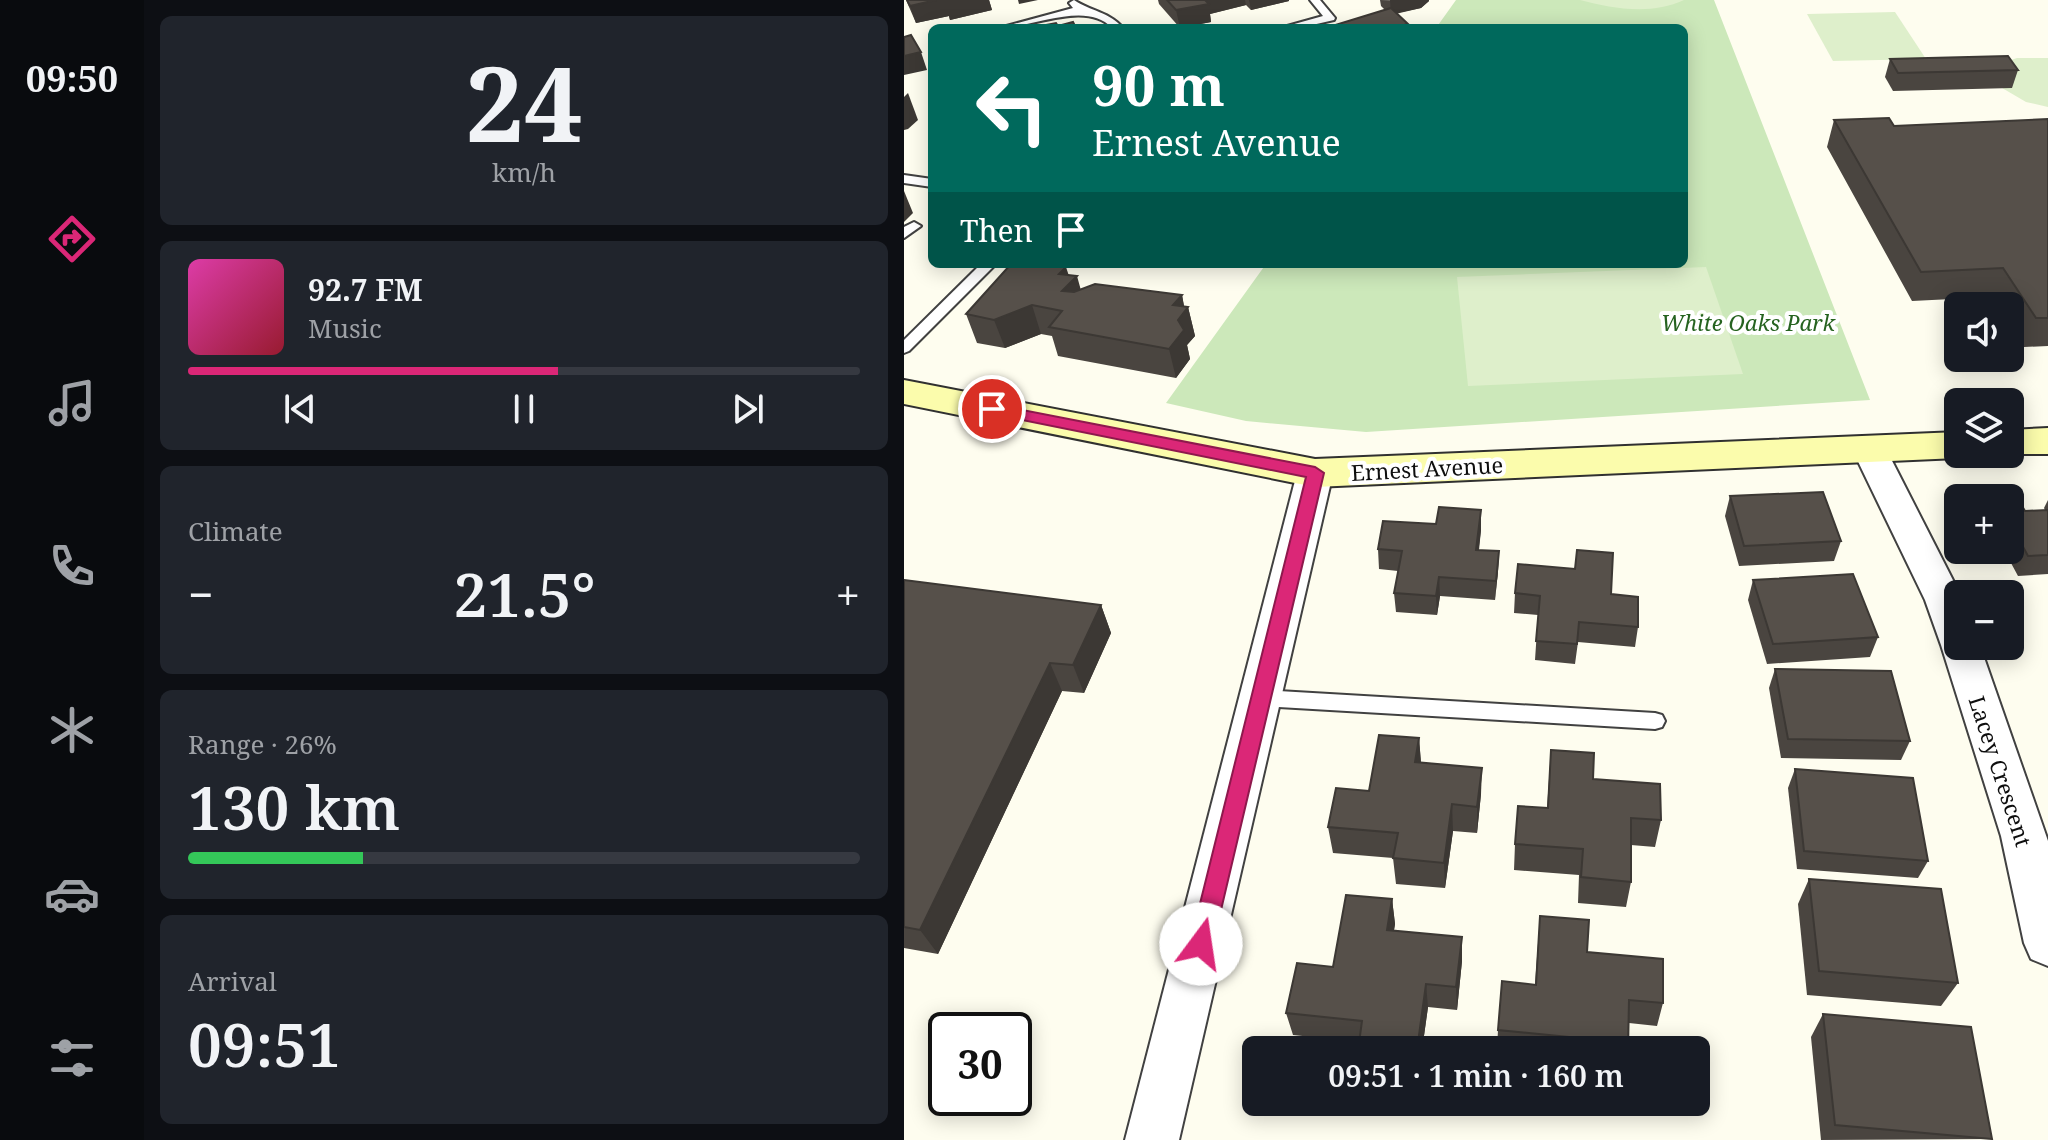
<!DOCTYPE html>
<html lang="en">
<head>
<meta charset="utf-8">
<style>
  body { margin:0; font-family:"Noto Serif",serif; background:#20242c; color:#f1f3f6; height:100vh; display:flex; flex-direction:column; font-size:30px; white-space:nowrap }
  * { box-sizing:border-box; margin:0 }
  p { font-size:26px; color:#9ea1a6 }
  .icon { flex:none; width:44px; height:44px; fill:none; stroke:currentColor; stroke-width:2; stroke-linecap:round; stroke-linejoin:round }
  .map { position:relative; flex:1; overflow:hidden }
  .panel { display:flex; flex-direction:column; gap:16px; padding:16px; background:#0d0f14; width:760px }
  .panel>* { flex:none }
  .top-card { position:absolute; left:24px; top:24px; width:760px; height:244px; border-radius:12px; box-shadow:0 4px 20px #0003; background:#00695c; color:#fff; overflow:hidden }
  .buttons { position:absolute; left:1040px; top:292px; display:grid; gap:16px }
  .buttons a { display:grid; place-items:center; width:80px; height:80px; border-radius:12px; background:#171b24; box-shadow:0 4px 20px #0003; font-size:40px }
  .speed { position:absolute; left:24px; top:1012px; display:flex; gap:16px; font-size:40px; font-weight:700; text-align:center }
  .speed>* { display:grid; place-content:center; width:104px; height:104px; border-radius:50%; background:#171b24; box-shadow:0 4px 20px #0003; line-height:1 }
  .speed .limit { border:4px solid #111; border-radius:12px; background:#fff; color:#111 }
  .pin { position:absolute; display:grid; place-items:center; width:68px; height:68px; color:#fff; margin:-34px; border:4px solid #fff; border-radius:50%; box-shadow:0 2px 8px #0007 }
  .me { position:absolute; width:88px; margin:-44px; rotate:14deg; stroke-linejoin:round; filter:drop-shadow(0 0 6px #0008) }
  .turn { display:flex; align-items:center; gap:28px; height:168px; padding:0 32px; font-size:36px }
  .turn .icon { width:104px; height:104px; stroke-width:2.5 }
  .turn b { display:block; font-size:56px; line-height:68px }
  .then { display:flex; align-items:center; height:76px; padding:0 32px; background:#0003; gap:16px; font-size:30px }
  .big { font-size:60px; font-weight:600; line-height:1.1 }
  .panel .card { flex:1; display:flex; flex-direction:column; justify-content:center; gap:12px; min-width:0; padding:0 28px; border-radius:12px; background:#20242c }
  .panel .dial { align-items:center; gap:0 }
  .dial b { font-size:104px; line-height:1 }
  .song { display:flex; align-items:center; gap:24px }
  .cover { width:96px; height:96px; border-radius:12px; background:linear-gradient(135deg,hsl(320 70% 55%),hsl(350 70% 35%)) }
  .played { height:8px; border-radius:4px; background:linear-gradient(90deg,#db2777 55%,#363941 55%) }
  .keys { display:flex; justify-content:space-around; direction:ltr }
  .heat { display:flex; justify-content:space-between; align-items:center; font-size:44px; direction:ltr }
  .charge { height:12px; border-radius:6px; background:linear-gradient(90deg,#34c759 26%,#363941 0) }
  .trip { position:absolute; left:338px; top:1036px; width:468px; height:80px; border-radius:12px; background:#171b24; box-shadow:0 4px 20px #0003; font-weight:600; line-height:80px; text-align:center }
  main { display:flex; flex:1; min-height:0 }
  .menu { display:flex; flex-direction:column; width:144px; justify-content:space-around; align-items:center; background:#090b0e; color:#9ea1a6 }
  .menu .icon { width:56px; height:56px }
  .menu .active { color:#db2777 }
  .menu b { font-size:36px; color:#f1f3f6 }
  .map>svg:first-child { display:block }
</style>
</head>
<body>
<main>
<nav class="menu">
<b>09:50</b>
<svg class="icon active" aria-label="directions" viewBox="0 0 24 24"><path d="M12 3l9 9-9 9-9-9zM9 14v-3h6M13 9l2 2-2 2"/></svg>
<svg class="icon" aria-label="music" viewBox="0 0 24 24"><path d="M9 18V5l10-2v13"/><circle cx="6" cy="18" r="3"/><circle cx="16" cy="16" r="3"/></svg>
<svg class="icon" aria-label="phone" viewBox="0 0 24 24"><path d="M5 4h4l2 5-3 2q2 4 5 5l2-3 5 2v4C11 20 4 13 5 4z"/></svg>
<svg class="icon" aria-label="climate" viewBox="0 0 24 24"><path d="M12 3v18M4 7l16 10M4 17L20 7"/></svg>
<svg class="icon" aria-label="car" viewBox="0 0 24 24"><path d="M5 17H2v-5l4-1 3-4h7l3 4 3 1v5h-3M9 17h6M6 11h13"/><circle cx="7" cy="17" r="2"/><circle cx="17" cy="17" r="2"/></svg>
<svg class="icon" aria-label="filters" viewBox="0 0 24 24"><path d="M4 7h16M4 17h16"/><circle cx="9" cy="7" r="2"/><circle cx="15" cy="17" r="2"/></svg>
</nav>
<section class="panel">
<div class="card dial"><b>24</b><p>km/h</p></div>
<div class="card">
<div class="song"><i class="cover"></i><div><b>92.7 FM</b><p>Music</p></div></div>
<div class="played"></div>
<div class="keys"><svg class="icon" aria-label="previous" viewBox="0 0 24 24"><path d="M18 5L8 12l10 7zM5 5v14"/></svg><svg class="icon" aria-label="pause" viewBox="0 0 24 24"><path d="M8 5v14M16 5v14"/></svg><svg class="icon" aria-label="next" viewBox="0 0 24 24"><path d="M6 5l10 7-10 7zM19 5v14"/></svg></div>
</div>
<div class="card"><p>Climate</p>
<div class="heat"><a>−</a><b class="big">21.5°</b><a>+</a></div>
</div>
<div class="card"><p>Range · 26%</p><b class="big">130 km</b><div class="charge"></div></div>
<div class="card"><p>Arrival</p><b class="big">09:51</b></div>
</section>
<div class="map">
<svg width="1144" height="1140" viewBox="0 0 1144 1140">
  <rect width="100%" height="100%" fill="#fefdef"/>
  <path fill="#cce8ba" d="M552,0H810L966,400L462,432L342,421L262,403L362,264H780V28H532Z"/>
  <g fill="#deefcb">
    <path d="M676,0H780C748,15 709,9 676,0Z"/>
    <path d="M991,12L1022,59L929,61L903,14Z"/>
    <path d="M1113,58H1144V107L1122,102L1093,85L1095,64Z"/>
    <path d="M802,267L839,374L564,386L553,277Z"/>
  </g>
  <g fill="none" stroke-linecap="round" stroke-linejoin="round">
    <g stroke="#414141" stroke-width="4">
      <g id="lane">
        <path d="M170,0C186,11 206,12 219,28H208C182,0 129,28 95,28L169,8L165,3Z"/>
        <path d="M406,0H416L431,18L430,20L395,28H376L419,16Z"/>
        <path d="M0,175L28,179V187L0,183Z"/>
        <path d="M10,222L17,226L0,238V227Z"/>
        <path d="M77,264H92L5,351L0,353V340Z"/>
        <path d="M357,690L751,713L758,715L761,721L758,727L751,729L357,706L350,704L347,698L350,692Z"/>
      </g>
    </g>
    <g stroke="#414141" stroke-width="4">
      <g id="street">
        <path d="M965,437L977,441L982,449L1056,594L1054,646H1076L1144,841V966L1127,959L1120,943L1097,836L1037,645L1021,600L948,449L953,441Z"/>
        <path d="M411,461L423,464L429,473L275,1140H221L393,473L399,464Z"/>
      </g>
    </g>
    <g stroke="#303030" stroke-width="4">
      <g id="secondary">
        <path d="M0,380L411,459L1054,432V454H1068L1054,458L411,487L0,404Z"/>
        <path d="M1144,428V454H1097H1106V430Z"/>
      </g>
    </g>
    <use href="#lane" fill="#fff" fill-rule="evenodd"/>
    <use href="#street" fill="#fff" fill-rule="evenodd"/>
    <use href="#secondary" fill="#fbfcac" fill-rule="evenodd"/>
  </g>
  <g fill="#4a4540">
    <path d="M2,0H85L88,10L46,20L45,16L12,23Z"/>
    <path d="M254,0H385V1L347,10L342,5L306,14L307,22L276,28L255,4Z"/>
    <path d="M476,0L525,1L517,8L425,27L481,10L477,6Z"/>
    <path d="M986,59L1114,70L1108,88L989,91L981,77Z"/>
    <path d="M1144,119V346L1120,347L1106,326V306H1094L1088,297L1008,301L923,147L930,120L990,126Z"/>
    <path d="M165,275L176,290L278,295L280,307H284L291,336L283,345L286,359L272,378L154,356L148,336L137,334L101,348L73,343L62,314Z"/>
    <path d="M1108,489L1121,511L1141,510L1140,508L1144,500V574L1114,576L1100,550H1106V498H1075L1078,491Z"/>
    <path d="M826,496L937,541L930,561L835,566L821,516Z"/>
    <path d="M577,510V530L575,550L595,551L594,571L591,600L536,596L533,615L492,612L490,593L494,571L475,569L474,549L532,524Z"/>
    <path d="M0,580L197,605L207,633L180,693L158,691L34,954L0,948Z"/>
    <path d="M849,580L974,637L966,657L863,664L844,600Z"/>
    <path d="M611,593L707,594L734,627L731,647L674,642L671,664L631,660L634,615L610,613Z"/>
    <path d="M871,669L1006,741L997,760L877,758L865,688Z"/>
    <path d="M515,738L517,762L577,794L573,833L549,831L541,888L492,884L489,858L429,853L424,827L465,791Z"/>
    <path d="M647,750L689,779L757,820L751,847L727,845V882L722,907L674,903L675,875L610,870L611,844L643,808Z"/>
    <path d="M891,769L1024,861L1014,878L893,869L884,788Z"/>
    <path d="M905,879L1054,983L1037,1006L903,995L894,904Z"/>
    <path d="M488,899L491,924L490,930L558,961L553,1010L524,1007L518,1050H454L455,1042L389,1035L382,1013L429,967Z"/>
    <path d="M636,916L683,952L759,1003L753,1026L725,1023L724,1050H593L594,1030L631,984Z"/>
    <path d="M919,1014L1088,1139L917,1140L907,1037Z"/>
  </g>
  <g fill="#3c3834">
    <path d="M32,0H85L88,10L46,20L45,16L12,23L6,6Z"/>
    <path d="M114,0H134L115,4Z"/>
    <path d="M300,0H341L342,5L306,14L307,22L276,28L272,10Z"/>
    <path d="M345,0H385V1L347,10Z"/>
    <path d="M486,0H525V1L517,8L487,15Z"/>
    <path d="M504,24V28H487Z"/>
    <path d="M17,52L23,70L0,75V56Z"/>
    <path d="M4,93L14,120L4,129L0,130V97Z"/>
    <path d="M0,191L9,213L0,222Z"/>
    <path d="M162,267L167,282L173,276L181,305L166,319L155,274Z"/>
    <path d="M278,295L281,311L284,307L291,336L283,345L286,359L272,378L265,349L269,305Z"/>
    <path d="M128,305L137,334L101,348L90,320Z"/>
    <path d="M577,510V530L572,570V550Z"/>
    <path d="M595,551L594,571L591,600L592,581Z"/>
    <path d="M535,577L536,596L533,615L532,596Z"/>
    <path d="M197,605L207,633L180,693L169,665Z"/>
    <path d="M146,663L158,691L34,954L16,930Z"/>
    <path d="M515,738L517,765L511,762Z"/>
    <path d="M578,768L577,794L573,833V807Z"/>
    <path d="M548,804L549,831L541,888L540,863Z"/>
    <path d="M488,899L491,924L486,954L483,930Z"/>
    <path d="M558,937V961L553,1010L552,987Z"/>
    <path d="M522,984L524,1007L518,1050H513Z"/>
  </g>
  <g fill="#56504a" stroke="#3c3834" stroke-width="2">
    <path d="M3,0H32L6,6Z"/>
    <path d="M263,0H301L305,4L272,10Z"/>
    <path d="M487,8L504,24L487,28H403L420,24L425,27Z"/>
    <path d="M169,22L172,28H126L152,23L154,26Z"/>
    <path d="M7,35L17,52L0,56V37Z"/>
    <path d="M1104,56L1114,70L994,73L986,59Z"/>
    <path d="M985,118L990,126L1144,119V318H1132L1099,268L1017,272L930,120Z"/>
    <path d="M107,264H142L162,267L155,274L173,276L158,291L170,292L191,284L278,295L269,305L284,307L274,320L280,330L265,349L145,327L158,311L128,305L90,320L62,314Z"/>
    <path d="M1108,489L1121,511L1144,510V555L1124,556L1106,523V498H1082L1078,491Z"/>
    <path d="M919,492L937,541L840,546L826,496Z"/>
    <path d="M535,507L577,510L572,550L595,551L592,581L535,577L532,596L490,593L498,551L474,549L479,521L532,524Z"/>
    <path d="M673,550L709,553L707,594L734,597V627L675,622L673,644L632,641L636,596L611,593L614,564L671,569Z"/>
    <path d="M949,574L974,637L869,644L849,580Z"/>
    <path d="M0,580L197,605L169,665L146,663L16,930L0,927Z"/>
    <path d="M871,669L987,671L1006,741L884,739Z"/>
    <path d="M475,735L515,738L511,762L578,768L573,807L548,804L540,863L489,858L494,833L424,827L432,788L465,791Z"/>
    <path d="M647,750L690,753L689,779L756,784L757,820L727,818V882L677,877L679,849L611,844L614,806L644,808Z"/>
    <path d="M891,769L1009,778L1024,861L900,851Z"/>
    <path d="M905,879L1037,889L1054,983L915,971Z"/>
    <path d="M442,895L488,899L483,930L558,937L552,987L522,984L513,1050H454L458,1021L382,1013L393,963L429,967Z"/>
    <path d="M636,916L685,920L683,952L759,959V1003L725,1000L724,1050H673L674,1038L594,1030L598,981L632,985Z"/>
    <path d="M919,1014L1067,1027L1088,1139L931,1125Z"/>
  </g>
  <path fill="#db2777" stroke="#8e194d" stroke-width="2" d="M88,404L411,467L420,473L309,944L306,952L297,955L289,952L286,944L402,477L83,413L80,409Z"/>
  <g text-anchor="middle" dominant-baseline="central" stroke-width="8" stroke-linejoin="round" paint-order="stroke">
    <g font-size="22" font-style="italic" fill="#266320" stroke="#fff">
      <text x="844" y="322">White Oaks Park</text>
    </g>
    <g font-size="22" fill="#0e0e0e" stroke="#fff">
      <text transform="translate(523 468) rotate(-3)">Ernest Avenue</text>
      <text transform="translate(1097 771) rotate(72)">Lacey Crescent</text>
    </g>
  </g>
</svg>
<div class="buttons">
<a><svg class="icon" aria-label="sound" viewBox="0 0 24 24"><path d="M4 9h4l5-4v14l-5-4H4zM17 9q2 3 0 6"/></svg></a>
<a><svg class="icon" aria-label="layers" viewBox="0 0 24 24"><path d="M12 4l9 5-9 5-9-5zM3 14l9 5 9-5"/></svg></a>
<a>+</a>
<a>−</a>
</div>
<div class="speed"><div class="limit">30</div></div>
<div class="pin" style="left:88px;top:409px;background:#d93025"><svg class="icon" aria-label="arrive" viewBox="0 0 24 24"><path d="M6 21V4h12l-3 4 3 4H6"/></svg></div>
<svg class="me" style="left:297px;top:944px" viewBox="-20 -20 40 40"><circle r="19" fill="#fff"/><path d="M0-13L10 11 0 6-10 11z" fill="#db2777"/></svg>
<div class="trip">09:51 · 1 min · 160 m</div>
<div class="top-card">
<div class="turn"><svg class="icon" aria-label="left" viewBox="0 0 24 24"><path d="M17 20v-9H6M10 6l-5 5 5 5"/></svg><div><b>90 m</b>Ernest Avenue</div></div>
<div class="then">Then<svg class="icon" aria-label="arrive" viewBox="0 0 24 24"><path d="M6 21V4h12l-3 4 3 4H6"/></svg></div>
</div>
</div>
</main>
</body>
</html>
